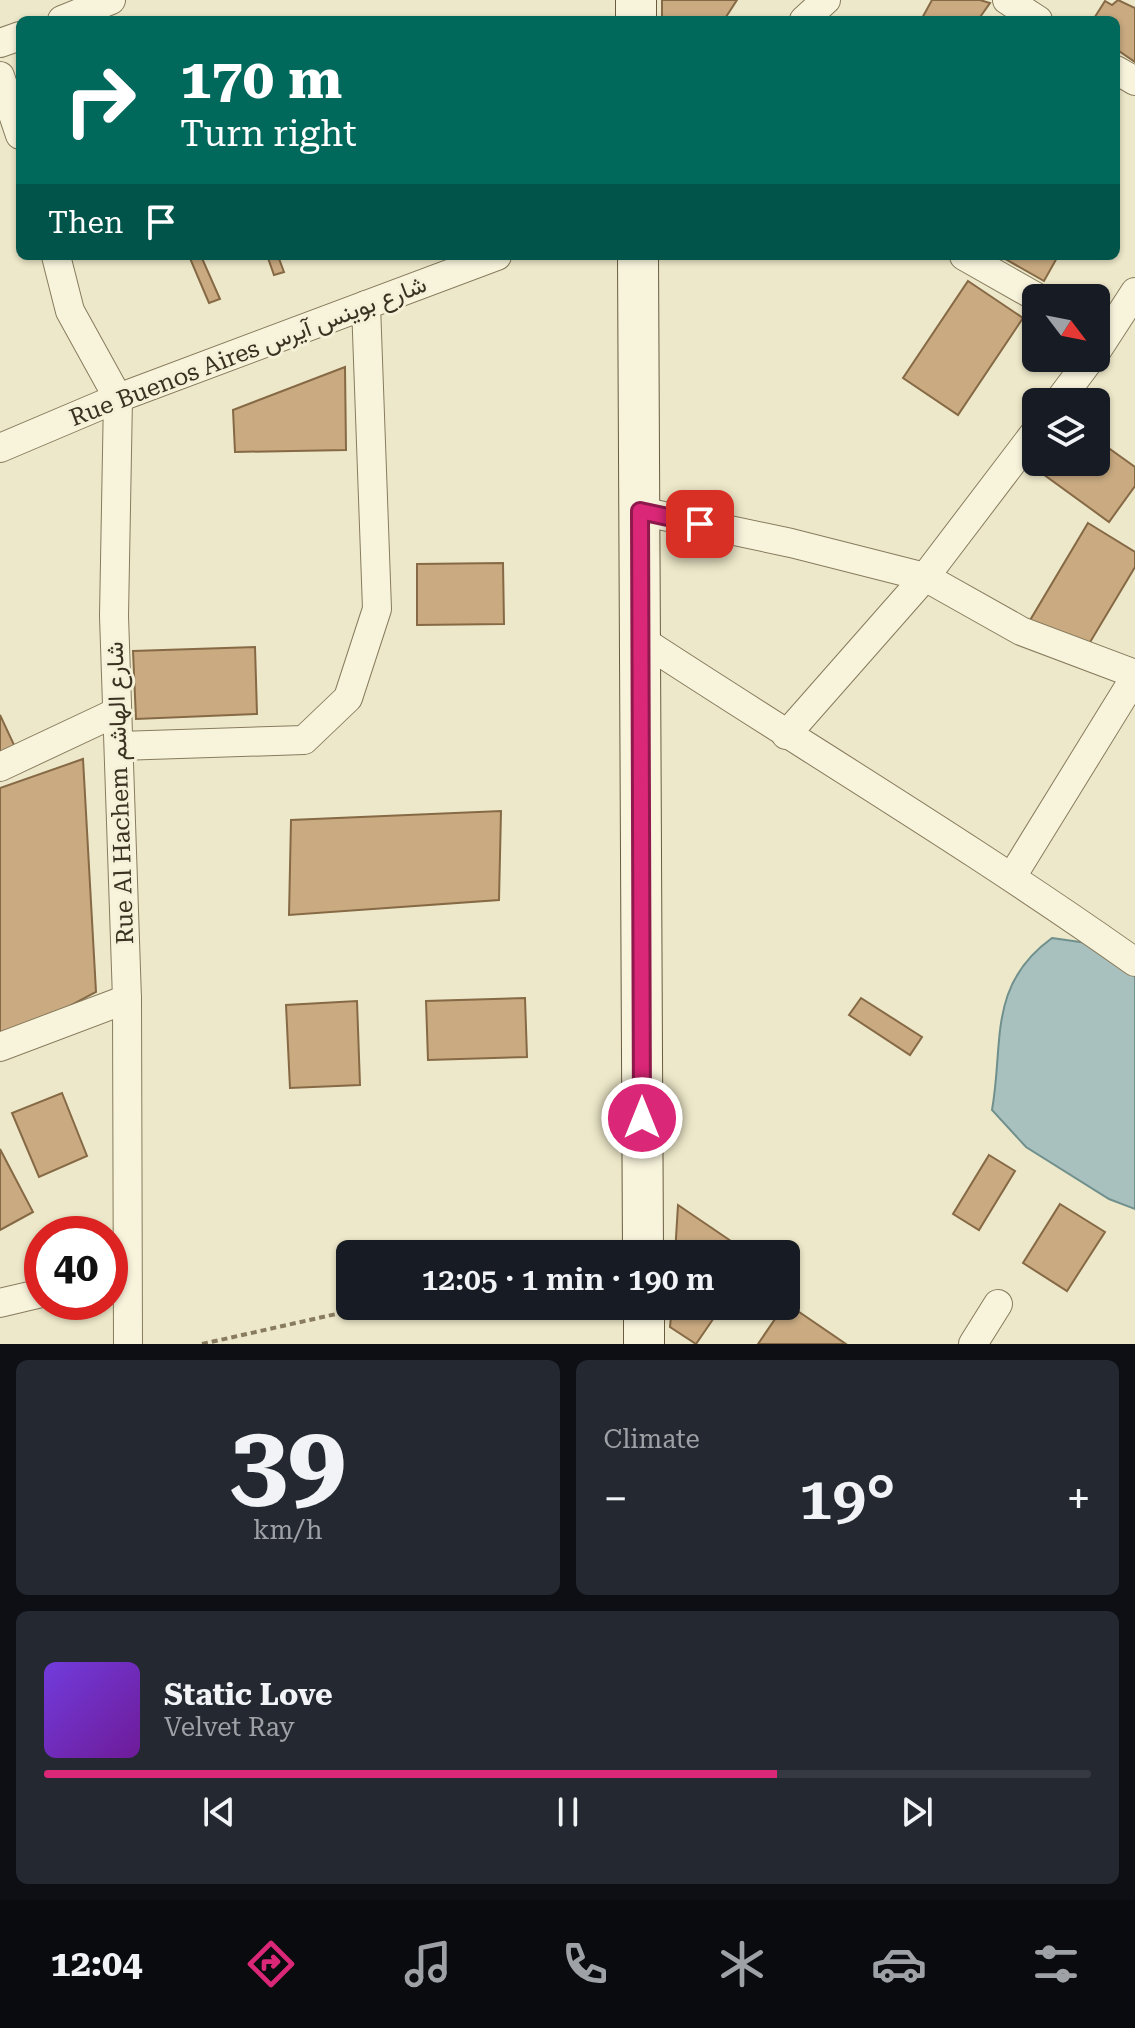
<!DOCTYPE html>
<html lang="en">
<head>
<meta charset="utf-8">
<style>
  body { margin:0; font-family:"Roboto Serif",Vazirmatn,serif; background:#242831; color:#f1f3f6; height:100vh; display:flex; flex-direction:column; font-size:30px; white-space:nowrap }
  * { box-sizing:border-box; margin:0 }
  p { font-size:26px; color:#9ea1a6 }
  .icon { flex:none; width:44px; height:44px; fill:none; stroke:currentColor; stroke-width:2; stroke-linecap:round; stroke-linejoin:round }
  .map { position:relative; height:1344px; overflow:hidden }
  .sheet { display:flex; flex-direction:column; gap:16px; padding:16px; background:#0d0f14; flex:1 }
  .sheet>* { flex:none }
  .hud { position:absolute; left:16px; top:16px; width:1104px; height:244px; border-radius:12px; box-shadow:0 2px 6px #0004; background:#00695c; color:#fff; overflow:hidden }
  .needle { width:52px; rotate:122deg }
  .fabs { position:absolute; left:1022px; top:284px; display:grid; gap:16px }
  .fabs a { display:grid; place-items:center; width:88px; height:88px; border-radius:12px; background:#171b24; box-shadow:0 2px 6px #0004; font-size:40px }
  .speed { position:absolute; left:24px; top:1216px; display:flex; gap:16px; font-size:40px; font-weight:700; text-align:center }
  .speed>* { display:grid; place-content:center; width:104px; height:104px; border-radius:50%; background:#171b24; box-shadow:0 2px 6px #0004; line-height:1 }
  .speed .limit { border:12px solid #d22; background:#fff; color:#111 }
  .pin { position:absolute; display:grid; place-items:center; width:68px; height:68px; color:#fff; margin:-34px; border-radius:16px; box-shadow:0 4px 12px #0006 }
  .me { position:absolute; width:88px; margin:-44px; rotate:0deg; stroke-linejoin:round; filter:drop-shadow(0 0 6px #0008) }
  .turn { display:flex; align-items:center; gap:28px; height:168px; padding:0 32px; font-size:36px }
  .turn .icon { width:104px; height:104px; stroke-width:2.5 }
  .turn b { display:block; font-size:56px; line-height:68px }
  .then { display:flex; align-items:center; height:76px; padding:0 32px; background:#0003; gap:16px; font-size:30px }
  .big { font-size:60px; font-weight:600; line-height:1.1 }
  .sheet .tile { flex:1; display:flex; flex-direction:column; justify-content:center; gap:12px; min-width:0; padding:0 28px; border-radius:12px; background:#242831 }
  .sheet .dial { align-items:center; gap:0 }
  .dial b { font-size:104px; line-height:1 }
  .song { display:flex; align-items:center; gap:24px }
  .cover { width:96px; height:96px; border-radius:12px; background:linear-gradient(135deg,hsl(260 70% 55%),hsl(280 70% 35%)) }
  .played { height:8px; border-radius:4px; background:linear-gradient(90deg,#db2777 70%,#363941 70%) }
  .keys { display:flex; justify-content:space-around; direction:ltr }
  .heat { display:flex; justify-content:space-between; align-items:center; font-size:44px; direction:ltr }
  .sheet .tiles { flex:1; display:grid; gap:16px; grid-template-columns:1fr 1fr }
  .tile:last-child { grid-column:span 2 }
  .trip { position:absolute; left:336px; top:1240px; width:464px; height:80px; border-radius:12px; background:#171b24; box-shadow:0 2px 6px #0004; font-weight:600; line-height:80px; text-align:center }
  .tab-bar { display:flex; height:128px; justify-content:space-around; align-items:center; background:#090b0e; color:#9ea1a6 }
  .tab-bar .icon { width:56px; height:56px }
  .tab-bar .selected { color:#db2777 }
  .tab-bar b { font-size:36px; color:#f1f3f6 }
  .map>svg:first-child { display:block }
</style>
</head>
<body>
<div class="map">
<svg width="1135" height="1344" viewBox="0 0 1135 1344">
  <rect width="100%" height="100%" fill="#ede8c9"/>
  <path fill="#a9c1be" stroke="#70908d" stroke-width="2" d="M1052,938L1094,944L1135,961V1209L1109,1199L1026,1147L992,1110C1004,1043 987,985 1052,938Z"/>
  <g fill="#c9aa81" stroke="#866945" stroke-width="2">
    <path d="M662,0H737L724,20H662Z"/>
    <path d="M932,0H980L990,3L978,20H921Z"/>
    <path d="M1118,0L1135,8V62L1116,49V20H1093L1105,1L1112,5Z"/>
    <path d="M189,256H201L220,299L209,303Z"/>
    <path d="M278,256L284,272L274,275L268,258Z"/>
    <path d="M1000,256H1058L1044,281Z"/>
    <path d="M968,281L1023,318L958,415L903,378Z"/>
    <path d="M345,367L346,450L235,452L233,410Z"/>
    <path d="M1096,439L1135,467V486L1109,522L1025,461L1036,446V462H1096Z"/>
    <path d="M1088,523L1135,552V567L1083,654L1029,622Z"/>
    <path d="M503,563L504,624L417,625V564Z"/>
    <path d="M255,647L257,714L136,719L133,651Z"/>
    <path d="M0,715L15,747L0,755Z"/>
    <path d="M83,759L96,992L0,1043V788Z"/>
    <path d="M501,811L499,900L289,915L291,820Z"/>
    <path d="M525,998L527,1057L428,1060L426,1001Z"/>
    <path d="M861,998L922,1037L910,1055L849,1015Z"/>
    <path d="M357,1001L360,1085L290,1088L286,1005Z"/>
    <path d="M62,1093L87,1156L39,1177L12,1113Z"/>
    <path d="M0,1149L33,1212L0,1230Z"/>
    <path d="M989,1155L1015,1171L979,1230L953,1214Z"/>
    <path d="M1060,1204L1105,1232L1067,1291L1023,1263Z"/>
    <path d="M678,1205L750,1254H675Z"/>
    <path d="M786,1303L846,1344H758Z"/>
    <path d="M672,1306H722L696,1344L670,1327Z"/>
  </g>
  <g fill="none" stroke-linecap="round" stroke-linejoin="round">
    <g stroke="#887b5e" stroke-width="30">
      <g id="street">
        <path d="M1007,0L1038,20"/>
        <path d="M62,20L111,0"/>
        <path d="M804,20L826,0"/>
        <path d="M0,43L20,36"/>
        <path d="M1116,70L1135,81"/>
        <path d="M0,76L20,135"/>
        <path d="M56,256L70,311L118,398L114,616L127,999L128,1344"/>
        <path d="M964,256L1038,298"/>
        <path d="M1096,352L1135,292"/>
        <path d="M1058,402L1091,358"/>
        <path d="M0,448L118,398L497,256"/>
        <path d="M640,511L791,543L925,577L1021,631L1135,674"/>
        <path d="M640,639C805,747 974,848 1135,962"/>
        <path d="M786,735L925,577L1036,431"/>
        <path d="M119,746L304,740L348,698L377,609L366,305"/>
        <path d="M0,767L117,712"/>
        <path d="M1013,875L1135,677"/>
        <path d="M0,1047L127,999"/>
        <path d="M0,1303L42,1293"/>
        <path d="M973,1344L998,1304"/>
      </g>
    </g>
    <g stroke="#6a5c41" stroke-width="42">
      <g id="secondary">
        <path d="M636,0V20"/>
        <path d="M638,256L643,1254"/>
        <path d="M644,1306V1344"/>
      </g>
    </g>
    <path stroke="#887b5e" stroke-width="4" stroke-dasharray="6 4" stroke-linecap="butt" d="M202,1344L372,1306"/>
    <use href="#street" stroke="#f8f4dc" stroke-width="28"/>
    <use href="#secondary" stroke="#f8f4dc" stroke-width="40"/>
  </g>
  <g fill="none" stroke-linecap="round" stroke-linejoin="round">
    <g stroke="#8e194d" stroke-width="20">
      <path id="route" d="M642,1118L640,511L700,524"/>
    </g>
    <use href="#route" stroke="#db2777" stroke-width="14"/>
  </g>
  <g text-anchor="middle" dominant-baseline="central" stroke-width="6" stroke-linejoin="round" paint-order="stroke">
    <g font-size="24" fill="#3a3121" stroke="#f4f1d8">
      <text transform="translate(248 351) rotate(-21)">Rue Buenos Aires شارع بوينس آيرس</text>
      <text transform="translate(120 793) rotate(-92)">Rue Al Hachem شارع الهاشم</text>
    </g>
  </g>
</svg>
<div class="fabs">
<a><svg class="needle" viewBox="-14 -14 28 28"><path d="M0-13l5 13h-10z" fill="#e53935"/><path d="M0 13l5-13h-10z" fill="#9ea1a6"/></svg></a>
<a><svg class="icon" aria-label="layers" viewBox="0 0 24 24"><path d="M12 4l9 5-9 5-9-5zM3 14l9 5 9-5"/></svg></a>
</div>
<div class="speed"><div class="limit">40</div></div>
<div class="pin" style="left:700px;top:524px;background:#d93025"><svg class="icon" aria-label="arrive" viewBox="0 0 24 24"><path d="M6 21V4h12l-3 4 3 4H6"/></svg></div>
<svg class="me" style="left:642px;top:1118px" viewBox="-20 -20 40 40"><circle r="17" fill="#db2777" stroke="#fff" stroke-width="3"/><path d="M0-11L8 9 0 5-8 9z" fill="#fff"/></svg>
<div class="trip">12:05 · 1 min · 190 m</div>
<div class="hud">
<div class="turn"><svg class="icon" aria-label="right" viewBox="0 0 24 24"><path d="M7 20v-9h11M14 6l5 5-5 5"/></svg><div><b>170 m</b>Turn right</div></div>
<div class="then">Then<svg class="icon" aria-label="arrive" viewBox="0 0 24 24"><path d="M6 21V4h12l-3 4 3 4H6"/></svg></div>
</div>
</div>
<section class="sheet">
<div class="tiles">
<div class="tile dial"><b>39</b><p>km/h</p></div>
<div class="tile"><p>Climate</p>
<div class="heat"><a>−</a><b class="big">19°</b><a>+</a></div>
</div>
<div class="tile">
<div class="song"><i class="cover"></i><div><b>Static Love</b><p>Velvet Ray</p></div></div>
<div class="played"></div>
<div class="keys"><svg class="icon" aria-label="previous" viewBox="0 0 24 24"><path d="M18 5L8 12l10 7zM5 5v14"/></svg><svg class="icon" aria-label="pause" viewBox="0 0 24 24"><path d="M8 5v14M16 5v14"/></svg><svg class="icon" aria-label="next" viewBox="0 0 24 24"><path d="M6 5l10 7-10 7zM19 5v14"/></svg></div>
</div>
</div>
</section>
<nav class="tab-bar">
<b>12:04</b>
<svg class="icon selected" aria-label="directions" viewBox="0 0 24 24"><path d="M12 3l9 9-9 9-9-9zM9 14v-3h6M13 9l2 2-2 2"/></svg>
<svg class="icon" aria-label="music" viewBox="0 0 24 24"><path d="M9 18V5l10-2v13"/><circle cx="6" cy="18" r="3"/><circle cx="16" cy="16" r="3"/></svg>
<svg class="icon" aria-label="phone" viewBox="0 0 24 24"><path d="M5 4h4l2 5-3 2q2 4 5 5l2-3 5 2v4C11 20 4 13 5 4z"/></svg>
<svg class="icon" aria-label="climate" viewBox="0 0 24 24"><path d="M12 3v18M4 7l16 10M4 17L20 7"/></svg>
<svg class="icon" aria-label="car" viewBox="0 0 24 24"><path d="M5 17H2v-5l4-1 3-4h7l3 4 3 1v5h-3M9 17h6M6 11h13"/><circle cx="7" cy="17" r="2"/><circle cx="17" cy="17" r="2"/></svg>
<svg class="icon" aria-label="filters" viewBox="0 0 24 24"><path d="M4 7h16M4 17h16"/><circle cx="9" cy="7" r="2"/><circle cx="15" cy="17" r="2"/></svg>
</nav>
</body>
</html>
